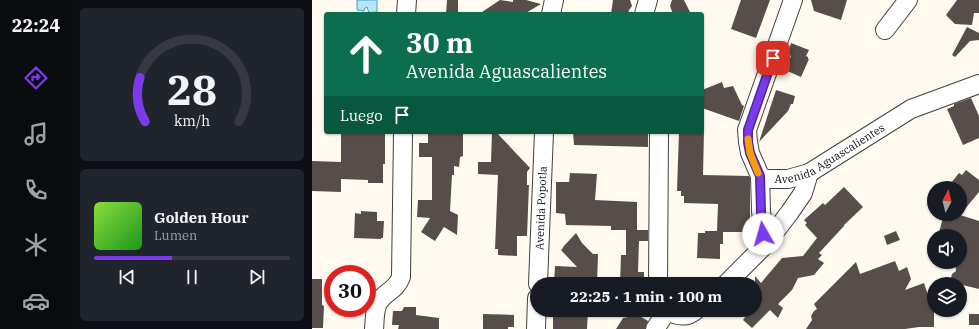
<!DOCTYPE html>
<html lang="es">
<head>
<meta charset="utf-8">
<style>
  body { margin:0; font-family:"IBM Plex Serif",serif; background:#20242c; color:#f1f3f6; height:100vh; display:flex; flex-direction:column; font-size:15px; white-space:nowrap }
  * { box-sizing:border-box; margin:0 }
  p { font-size:13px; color:#9ea1a6 }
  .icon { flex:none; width:22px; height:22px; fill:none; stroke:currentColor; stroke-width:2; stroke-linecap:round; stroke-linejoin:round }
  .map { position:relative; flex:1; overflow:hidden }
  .side { display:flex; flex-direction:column; gap:8px; padding:8px; background:#0d0f14; width:240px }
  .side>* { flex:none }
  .guide { position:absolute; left:12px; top:12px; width:380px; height:122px; border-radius:4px; box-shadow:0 1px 3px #0004; background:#0b6e4f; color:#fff; overflow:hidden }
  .needle { width:26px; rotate:7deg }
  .buttons { position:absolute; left:615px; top:181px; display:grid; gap:8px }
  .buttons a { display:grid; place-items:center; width:40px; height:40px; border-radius:50%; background:#171b24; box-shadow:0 1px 3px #0004; font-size:20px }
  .speed { position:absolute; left:12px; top:265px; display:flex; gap:8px; font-size:20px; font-weight:700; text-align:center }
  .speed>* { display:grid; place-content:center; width:52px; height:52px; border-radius:50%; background:#171b24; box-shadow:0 1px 3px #0004; line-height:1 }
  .speed .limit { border:6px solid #d22; background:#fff; color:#111 }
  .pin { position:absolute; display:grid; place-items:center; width:34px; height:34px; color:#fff; margin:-17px; border-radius:8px; box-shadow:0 2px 6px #0006 }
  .me { position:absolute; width:44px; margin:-22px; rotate:353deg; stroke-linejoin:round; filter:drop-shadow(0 0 3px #0008) }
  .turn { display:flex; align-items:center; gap:14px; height:84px; padding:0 16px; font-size:18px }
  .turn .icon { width:52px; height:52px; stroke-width:2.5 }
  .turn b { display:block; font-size:28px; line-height:34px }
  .then { display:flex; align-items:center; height:38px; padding:0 16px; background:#0003; gap:8px; font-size:15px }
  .side .widget { flex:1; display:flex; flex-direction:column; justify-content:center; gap:6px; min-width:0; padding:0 14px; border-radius:6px; background:#20242c }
  .side .dial { align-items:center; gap:0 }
  .dial svg { height:104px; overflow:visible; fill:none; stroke:#363941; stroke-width:7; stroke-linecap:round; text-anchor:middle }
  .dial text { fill:#f1f3f6; stroke:none }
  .song { display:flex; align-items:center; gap:12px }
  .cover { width:48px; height:48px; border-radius:6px; background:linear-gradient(135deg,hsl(90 70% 55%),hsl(120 70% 35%)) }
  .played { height:4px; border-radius:2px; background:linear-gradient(90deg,#7c3aed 40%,#363941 40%) }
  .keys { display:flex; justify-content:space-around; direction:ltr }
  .trip { position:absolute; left:218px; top:277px; width:232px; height:40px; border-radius:20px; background:#171b24; box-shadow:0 1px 3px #0004; font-weight:800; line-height:40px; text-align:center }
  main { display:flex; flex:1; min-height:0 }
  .tab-bar { display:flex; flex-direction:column; width:72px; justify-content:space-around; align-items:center; background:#090b0e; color:#9ea1a6 }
  .tab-bar .icon { width:28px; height:28px }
  .tab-bar .selected { color:#7c3aed }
  .tab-bar b { font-size:18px; color:#f1f3f6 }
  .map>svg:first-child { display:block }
</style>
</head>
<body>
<main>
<nav class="tab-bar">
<b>22:24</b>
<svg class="icon selected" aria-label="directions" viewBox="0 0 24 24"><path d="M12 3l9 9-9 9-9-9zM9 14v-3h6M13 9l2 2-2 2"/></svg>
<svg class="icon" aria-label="music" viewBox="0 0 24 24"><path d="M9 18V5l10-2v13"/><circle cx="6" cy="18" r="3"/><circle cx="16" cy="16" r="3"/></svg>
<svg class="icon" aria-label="phone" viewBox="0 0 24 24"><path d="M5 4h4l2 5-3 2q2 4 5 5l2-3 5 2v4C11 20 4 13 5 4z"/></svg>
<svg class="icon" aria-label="climate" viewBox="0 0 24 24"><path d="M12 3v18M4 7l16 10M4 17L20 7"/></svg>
<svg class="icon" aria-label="car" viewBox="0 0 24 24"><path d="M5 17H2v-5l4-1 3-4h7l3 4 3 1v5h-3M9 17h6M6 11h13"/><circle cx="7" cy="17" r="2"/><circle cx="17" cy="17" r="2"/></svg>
</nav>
<section class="side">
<div class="widget dial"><svg viewBox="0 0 100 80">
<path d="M14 69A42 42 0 1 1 86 69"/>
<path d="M14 69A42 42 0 0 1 10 35" stroke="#7c3aed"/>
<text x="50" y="56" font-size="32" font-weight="700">28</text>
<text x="50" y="72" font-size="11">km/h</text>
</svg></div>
<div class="widget">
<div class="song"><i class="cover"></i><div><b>Golden Hour</b><p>Lumen</p></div></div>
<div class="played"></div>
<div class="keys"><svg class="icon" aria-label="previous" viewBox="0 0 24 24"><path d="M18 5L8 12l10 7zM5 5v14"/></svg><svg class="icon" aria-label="pause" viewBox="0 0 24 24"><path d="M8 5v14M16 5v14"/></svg><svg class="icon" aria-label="next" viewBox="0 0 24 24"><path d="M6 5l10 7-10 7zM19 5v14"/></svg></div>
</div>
</section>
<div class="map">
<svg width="667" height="329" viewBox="0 0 667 329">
  <rect width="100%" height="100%" fill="#fffaf0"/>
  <path fill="#b6e5f5" stroke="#3ea3ca" d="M45,0H65V12L57,13L55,7L53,8L52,11L45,10Z"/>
  <g fill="#574e4b">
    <path d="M135,0H146V14H134Z"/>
    <path d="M188,0L201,2V0H214L229,4L212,14H167Z"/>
    <path d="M301,0H318L320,6L317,10L316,14H299Z"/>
    <path d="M360,0H372L379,14H361L358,6Z"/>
    <path d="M429,0H458L444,38L419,29Z"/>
    <path d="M499,0H535L529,20L502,11Z"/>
    <path d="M645,0H667V13H662L660,25L643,24L634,15Z"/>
    <path d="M655,27L667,33V40L658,41L643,57L640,55Z"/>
    <path d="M479,43L497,50L494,56L496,57V59H497L489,77L473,70L479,56L476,54Z"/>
    <path d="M410,82L412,88L421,86L430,105L432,106L427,121L390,108V90Z"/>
    <path d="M464,90L483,96L481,104H479L476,111L447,142Z"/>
    <path d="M659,98L667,116V138L651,145L635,109L642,106V104Z"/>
    <path d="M29,132H73V164H71V183H56V180L29,179V192L0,191V161L29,162Z"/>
    <path d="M116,132H151V156L148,157L147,167L142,166V175H140L138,211L146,215L145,235L132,227L123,241L109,232L118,218L105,217L106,200H120V157H107V143H116Z"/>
    <path d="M180,132H184L218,168L215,172V185H217L215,236H205V256L186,255V249H183L186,175L166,174V162H179Z"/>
    <path d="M261,132H336V147L262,145Z"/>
    <path d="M367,132H392L391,175L437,176L438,178V232H411V244H408V259L385,258L386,233H393V231H405L406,204L372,203V196H369V191H365Z"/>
    <path d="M654,170L667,180V192L648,215L667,221V289L638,282L640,274L644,271L643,262H648V236H626L632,214L648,215V188H635L647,173L650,175Z"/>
    <path d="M258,173L285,174L283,200L325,202V230H336V241H327L326,272H332V284H308L309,255H314V230H299V226L254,225L253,214L244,213V182H257Z"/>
    <path d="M532,187L551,207L532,225V226L507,253L510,255L506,259L512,263L502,275L486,278L480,290L466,304L471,308L466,318L458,310L440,328L431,320L434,316L428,310H443V276L449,283L470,258L491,256L505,238L493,225L495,223L492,220L511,203L513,205Z"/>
    <path d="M49,211L65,212V221H72L71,238H69V239L42,238L43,213L49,214Z"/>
    <path d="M584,231L588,240L575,245L572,236Z"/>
    <path d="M264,233L270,243L281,254H286L285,284L242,283L243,266L265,267L249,250L251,248V247Z"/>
    <path d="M583,261L587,271L595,267L599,279L593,290L612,283L618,301L622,299V327H607L593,329H494L500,320L499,316L502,311L505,309L502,304L544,262L548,274Z"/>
    <path d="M0,279H10V305L12,306L11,328H0Z"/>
    <path d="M92,307H104V315L127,318V329H86L87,325H80L81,311H90Z"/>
    <path d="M241,310H276L275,329H241Z"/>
    <path d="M171,314L202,315V327H196V329H171Z"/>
    <rect x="657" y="314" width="10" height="11"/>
    <path d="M326,315L336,321L333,329H304L311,318Z"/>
  </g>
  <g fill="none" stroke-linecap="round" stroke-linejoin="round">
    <g stroke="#414141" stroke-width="20">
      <g id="minor">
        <path id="s1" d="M481,0L435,130L436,142L438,153L448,176L454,179H476L497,173L599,109L667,84"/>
        <path d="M94,14L95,0"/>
        <path d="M239,14L242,0"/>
        <path d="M332,14L336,0"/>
        <path d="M573,30L596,0"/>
        <path d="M448,176L449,211L453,245"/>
        <path id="s2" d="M226,284L232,132"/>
        <path d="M346,284L347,132"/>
        <path d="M414,284L453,245L478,212L491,193L497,173"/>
        <path d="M354,310C364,316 374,319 384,310"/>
        <path d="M62,329C63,321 62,311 66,303C72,292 84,291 89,277L91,132"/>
        <path d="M224,329L225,298"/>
        <path d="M343,329L355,311"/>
      </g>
    </g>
    <use href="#minor" stroke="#fff" stroke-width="18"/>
  </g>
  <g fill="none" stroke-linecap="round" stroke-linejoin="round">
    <g stroke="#51269a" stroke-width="10">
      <path id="route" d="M451,234L449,212L448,176L438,153L436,142V130L461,58"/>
    </g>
    <use href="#route" stroke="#7c3aed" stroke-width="7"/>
    <path stroke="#f59e0b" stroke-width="7" d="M436,139L438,153L446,173"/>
  </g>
  <g text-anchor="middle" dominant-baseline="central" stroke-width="4" stroke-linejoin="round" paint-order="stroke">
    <g font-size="11" fill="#0e0e0e" stroke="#fff">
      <text stroke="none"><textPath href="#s1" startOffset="263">Avenida Aguascalientes</textPath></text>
      <text stroke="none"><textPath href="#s2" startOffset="76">Avenida Popotla</textPath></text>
    </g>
  </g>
</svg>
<div class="buttons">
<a><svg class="needle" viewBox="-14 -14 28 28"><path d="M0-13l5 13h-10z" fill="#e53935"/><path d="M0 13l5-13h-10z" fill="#9ea1a6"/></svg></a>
<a><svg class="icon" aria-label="sound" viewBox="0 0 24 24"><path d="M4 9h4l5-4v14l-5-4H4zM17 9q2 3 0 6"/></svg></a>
<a><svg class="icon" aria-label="layers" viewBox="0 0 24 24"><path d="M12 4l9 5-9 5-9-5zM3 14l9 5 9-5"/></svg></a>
</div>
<div class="speed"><div class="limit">30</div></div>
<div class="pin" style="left:461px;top:58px;background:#d93025"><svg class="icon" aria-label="arrive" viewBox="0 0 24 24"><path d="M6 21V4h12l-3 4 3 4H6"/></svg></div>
<svg class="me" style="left:451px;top:234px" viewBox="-20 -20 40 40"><circle r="19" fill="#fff"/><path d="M0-13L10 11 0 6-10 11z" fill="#7c3aed"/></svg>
<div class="trip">22:25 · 1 min · 100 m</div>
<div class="guide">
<div class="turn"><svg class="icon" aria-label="ahead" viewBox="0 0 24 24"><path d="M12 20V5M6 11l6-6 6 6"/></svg><div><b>30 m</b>Avenida Aguascalientes</div></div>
<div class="then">Luego<svg class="icon" aria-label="arrive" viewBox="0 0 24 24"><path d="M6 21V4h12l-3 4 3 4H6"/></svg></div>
</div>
</div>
</main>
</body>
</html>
